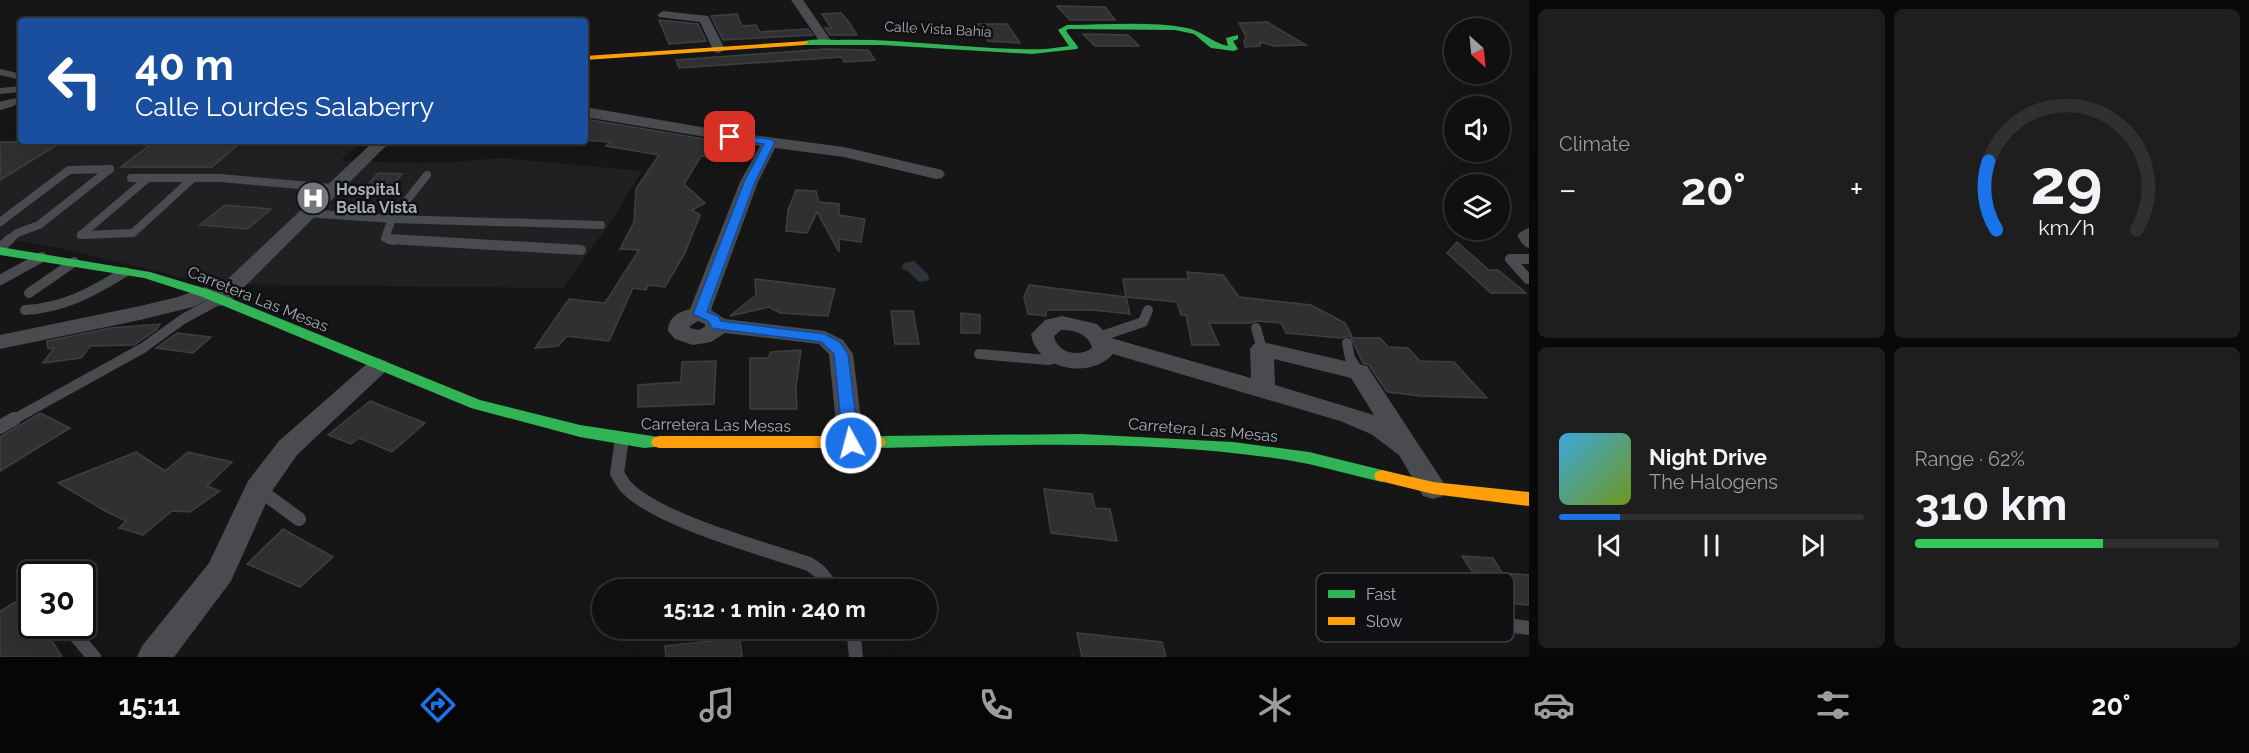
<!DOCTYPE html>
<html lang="en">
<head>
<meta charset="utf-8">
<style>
  body { margin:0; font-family:Raleway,sans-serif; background:#1e1e1e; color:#f1f3f6; height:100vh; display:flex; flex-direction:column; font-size:22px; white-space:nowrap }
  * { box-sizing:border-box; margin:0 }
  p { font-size:20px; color:#9c9d9f }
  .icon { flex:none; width:33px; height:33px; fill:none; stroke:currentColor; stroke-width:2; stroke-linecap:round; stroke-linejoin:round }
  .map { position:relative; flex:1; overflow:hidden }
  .details { display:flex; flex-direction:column; gap:9px; padding:9px; background:#090909; width:720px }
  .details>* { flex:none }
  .banner { position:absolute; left:18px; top:18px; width:570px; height:126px; border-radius:6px; box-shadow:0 6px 24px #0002,0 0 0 2px #303030; background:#1a4fa0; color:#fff; overflow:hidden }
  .needle { width:39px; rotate:153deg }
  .controls { position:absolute; left:1444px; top:18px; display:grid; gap:12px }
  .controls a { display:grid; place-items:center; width:66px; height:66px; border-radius:50%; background:#101010; box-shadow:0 6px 24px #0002,0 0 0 2px #303030; font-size:30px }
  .speed { position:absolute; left:18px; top:561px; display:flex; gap:12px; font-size:30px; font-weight:700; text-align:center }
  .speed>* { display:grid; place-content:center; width:78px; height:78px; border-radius:50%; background:#101010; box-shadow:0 6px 24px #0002,0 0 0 2px #303030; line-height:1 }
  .speed .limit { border:3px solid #111; border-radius:9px; background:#fff; color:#111 }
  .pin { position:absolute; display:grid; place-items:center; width:51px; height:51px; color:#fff; margin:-26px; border-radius:12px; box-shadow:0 3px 9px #0006 }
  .me { position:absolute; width:66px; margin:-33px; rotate:353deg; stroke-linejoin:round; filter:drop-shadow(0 0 4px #0008) }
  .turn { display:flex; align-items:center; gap:21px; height:126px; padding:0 18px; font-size:27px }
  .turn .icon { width:78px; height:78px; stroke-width:2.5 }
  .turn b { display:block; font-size:42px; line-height:51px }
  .big { font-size:45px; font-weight:700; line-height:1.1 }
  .details .widget { flex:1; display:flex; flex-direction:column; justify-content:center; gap:9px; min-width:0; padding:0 21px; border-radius:9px; background:#1e1e1e }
  .details .dial { align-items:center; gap:0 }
  .dial svg { height:156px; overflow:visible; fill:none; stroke:#303030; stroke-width:7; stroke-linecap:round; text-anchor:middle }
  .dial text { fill:#f1f3f6; stroke:none }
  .song { display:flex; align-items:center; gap:18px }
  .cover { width:72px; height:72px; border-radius:9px; background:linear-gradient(135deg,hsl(200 70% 55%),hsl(80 70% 35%)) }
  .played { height:6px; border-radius:3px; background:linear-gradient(90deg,#1a73e8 20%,#303030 20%) }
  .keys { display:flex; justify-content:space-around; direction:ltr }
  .heat { display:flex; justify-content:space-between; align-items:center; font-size:33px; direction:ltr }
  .charge { height:9px; border-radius:4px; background:linear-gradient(90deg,#34c759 62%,#303030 0) }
  .details .tiles { flex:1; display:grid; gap:9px; grid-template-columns:repeat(2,1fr) }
  .trip { position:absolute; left:592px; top:579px; width:345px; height:60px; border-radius:30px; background:#101010; box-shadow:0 6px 24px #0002,0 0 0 2px #303030; font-weight:700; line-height:60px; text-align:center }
  .tabs { display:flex; height:96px; justify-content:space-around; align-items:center; background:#060606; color:#9c9d9f }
  .tabs .icon { width:42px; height:42px }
  .tabs .selected { color:#1a73e8 }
  .tabs b { font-size:27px; color:#f1f3f6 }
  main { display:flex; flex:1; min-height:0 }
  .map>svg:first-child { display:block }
</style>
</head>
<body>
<main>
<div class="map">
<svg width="1529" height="657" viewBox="0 0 1529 657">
  <rect width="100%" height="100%" fill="#161616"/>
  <path fill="#202022" d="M23,141H362L340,161L436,163L504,158L642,171L609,224L563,288L209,284L56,247L0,238V155Z"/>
  <path fill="#2c3439" d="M914,261L928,274L929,280C917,285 917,279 910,273C908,270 904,270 901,268L904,263Z"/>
  <g fill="#303032" stroke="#3e3f42" stroke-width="1.5">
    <path d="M1057,6L1105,7L1115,20H1070Z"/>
    <path d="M841,13L848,21L857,35H830L825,28H831L822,14Z"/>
    <path d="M737,14L742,26L756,25L760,32L808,29L813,35L723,40L711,16Z"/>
    <path d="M659,20L698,24L706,41L669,44Z"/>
    <path d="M1267,22L1306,45L1274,46L1260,42V46L1245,47L1244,41L1246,37L1239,23Z"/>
    <path d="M978,24H1007L1020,43L988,41Z"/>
    <path d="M1083,34L1128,35L1139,46H1095Z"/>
    <path d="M826,49L868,50L875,60L844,62L842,57L679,68L676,60Z"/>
    <path d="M585,119L734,144L723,159L701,156L684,184L705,203L692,210L700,215L685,253L665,287L648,285L646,290L633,288L609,341L567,336L558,346L535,348L569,299L605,303L639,250L620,249L634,222L636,189L659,155L606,146L610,142L585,140Z"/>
    <path d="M155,141H242L212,167H121Z"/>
    <path d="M0,142H62L0,180Z"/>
    <path d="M378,173L402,174L383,196H358Z"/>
    <path d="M796,190L816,191L819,202L839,204V215L865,219L861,242L839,239V252L817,212L807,233L786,231L788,210Z"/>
    <path d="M225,205L271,209L247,229L200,225Z"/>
    <path d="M1457,242L1489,270H1498L1526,293H1491L1447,253Z"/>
    <path d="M1187,272L1223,275L1239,297L1311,305L1345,323L1353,338H1380L1388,347L1408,348L1420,361L1454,362L1487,398L1421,396L1387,392L1369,365L1363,363L1350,336L1341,338L1286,333L1281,323L1257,321L1251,323H1209L1219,345H1192L1186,315H1181L1177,302L1126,297L1123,279H1189Z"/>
    <path d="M755,279L835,289L828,316L780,313L769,307L730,316L756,295Z"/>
    <path d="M1029,285L1126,297L1130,314L1092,310H1046V316L1028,314L1024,297Z"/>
    <path d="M891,311H913L919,344H895Z"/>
    <path d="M961,313L980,315V333H961Z"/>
    <path d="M160,324L156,330L134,345L90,346L81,358L43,363L54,348L48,349L47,341L111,328Z"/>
    <path d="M177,333L211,337L193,353L156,348Z"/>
    <path d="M801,350L796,387L797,409H750V358H768L771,352Z"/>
    <path d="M716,361L714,404L638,407V385L681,382L682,362Z"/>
    <path d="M370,401L425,423L392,452L359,438L351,444L328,435Z"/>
    <path d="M40,413L70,428L0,471V437Z"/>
    <path d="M136,452L165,471L188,452L232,462L207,486L220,491L190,512L172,511L143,535L119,528L126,521L105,511L58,483Z"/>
    <path d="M1044,489L1092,494L1095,508L1110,509L1117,541L1051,533Z"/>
    <path d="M283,529L333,557L300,587L247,564Z"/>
    <path d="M1462,556L1493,558L1502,573L1529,575V605L1492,602Z"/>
    <path d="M25,596L32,607V626H43L62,657H0V611Z"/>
    <path d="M1077,633L1162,642L1166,657H1082Z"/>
    <path d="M740,638L742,657H666L665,646Z"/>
  </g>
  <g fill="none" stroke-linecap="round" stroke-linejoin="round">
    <g stroke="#4a4b4e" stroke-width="6">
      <path d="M0,72L21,77"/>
      <path d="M0,91L21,89"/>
      <path d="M6,104L21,100"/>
    </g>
    <g stroke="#4a4b4e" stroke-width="8">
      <path d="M0,106L11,103"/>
      <path d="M131,178H220L333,188"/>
      <path d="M305,213L392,219L601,225"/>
      <path d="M0,222L69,170L110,169"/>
      <path d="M81,235L133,233L193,178"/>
      <path d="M81,235L148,178"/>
      <path d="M8,241L17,233L39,225L110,169"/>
      <path d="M393,241L385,238L392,219L427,175"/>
      <path d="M1527,241L1522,236L1529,232"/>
    </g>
    <g stroke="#4a4b4e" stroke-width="10">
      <path d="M389,239L581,250"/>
      <path d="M1525,239L1529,243"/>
      <path d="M0,248L10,239"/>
      <path d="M1528,279L1510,259H1529"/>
      <path d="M0,280L42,257"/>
      <path d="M29,293L74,262"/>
      <path d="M25,310C64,308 92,292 125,272"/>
      <path d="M1256,328L1262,349"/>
      <path d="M1099,337L1143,322L1148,310"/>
      <path d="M1347,343L1350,358L1359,372"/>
      <path d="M979,354L1048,360L1062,357"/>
      <path d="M11,421L143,348L183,319L218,300"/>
    </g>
    <g stroke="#4a4b4e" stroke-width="14">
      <path d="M0,427L14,419"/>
      <path d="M622,439L617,473C620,478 623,484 627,488C660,521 762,548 809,564L819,571L835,590"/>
      <path d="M258,489L299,519"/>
      <path d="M1371,597L1484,622L1529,628"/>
      <path d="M67,626L94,657"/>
      <path d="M853,628L856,657"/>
    </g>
    <g fill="#4a4b4e" fill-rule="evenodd">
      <path d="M791,0H803L832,42L830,45H822Z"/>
      <path d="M663,11L708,16L725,49L719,53L714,52L700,22L659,17L657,15Z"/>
      <path d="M585,107L730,132L844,147L942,170L945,174L942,178L936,179L844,157L775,148L758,182L711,310L725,319L825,331L843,340L853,354L864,443L860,450L851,453L842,450L838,443L829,354L819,344L725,333L711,342L693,345L675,339L668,331C668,318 678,312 690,309L740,182L760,146L585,117ZM698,321L705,324V327L698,330L690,328V326Z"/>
      <path d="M374,141H391L226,305L218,306L210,305L207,300L193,307L140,320L0,349V335L140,306L178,297L205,287L215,291Z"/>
      <path d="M1062,316L1097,324L1111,338L1251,378L1250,349L1254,344L1262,342L1367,366L1447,488L1443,496L1433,499L1423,496L1399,455L1371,434L1340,421L1113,354C1090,380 1037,370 1031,334L1045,320ZM1061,330C1074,330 1089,334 1092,348C1079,358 1057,353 1054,336ZM1274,359L1351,378L1374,415L1275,385Z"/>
      <path d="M378,358L386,361L390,366L386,371L297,455L270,494L231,581L174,657H137L142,646L209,563L248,481L279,441L370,361Z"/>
    </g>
    <g fill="#30b455" fill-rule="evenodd">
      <path d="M1067,25C1106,25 1149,21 1187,28C1203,31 1212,43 1228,46L1226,38L1238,35V39L1233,41L1238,49L1234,51L1211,48L1194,34L1175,30L1068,29L1066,31L1078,47L1077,49L1032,54L882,45H804L800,43C809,38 826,40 837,40C907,38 976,51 1046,49L1069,46L1058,30Z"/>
      <path d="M0,247L150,272L210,290L480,400L580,425L665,438L667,442L665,446L644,448L580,437L471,408L200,296L144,278L0,255Z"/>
      <path d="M1081,434L1233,442L1309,452L1382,470L1388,472L1390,476L1388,480L1382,482C1354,476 1326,467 1298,462C1160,438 1017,445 878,448L872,446L870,442L872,438L878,436Z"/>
    </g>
    <g fill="#ff9f0a" fill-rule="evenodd">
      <path d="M807,41L808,43L804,45L585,60V56Z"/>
      <path d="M659,436H878L884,438L886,442L884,446L878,448H659L653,446L651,442L653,438Z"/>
      <path d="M1382,470L1433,482L1529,492V506L1433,494L1376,480L1374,476L1376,472Z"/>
    </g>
  </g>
  <path fill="#1a73e8" stroke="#114b97" stroke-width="1.5" d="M730,134L770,139L775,142L755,182L707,312L718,316L721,321L825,334L840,342L848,354L859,443L857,447H846L843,443L834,354L821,342L717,329L712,328L708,321L693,314L744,182L764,144L726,139V135Z"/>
  <defs>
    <g id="hospital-disc" transform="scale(1.725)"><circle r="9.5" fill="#74787e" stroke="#101012"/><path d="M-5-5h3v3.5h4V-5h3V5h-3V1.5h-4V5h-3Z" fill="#fff"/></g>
  </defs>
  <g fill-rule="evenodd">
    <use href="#hospital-disc" x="313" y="198"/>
  </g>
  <g text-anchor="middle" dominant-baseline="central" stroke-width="5" stroke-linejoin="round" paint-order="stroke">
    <g font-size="14" fill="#a7adb6" stroke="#101012">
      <text transform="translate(938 29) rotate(3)">Calle Vista Bahía</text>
    </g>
    <g font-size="16" font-weight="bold" fill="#a7adb6" stroke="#101012" text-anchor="start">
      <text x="336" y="189">Hospital<tspan x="336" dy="18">Bella Vista</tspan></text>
    </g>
    <g font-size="16" fill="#a7adb6" stroke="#101012">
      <text transform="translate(258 299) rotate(22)">Carretera Las Mesas</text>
      <text transform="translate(716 425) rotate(1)">Carretera Las Mesas</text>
      <text transform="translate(1203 430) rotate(5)">Carretera Las Mesas</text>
    </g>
  </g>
  <rect x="1316" y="573" width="198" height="69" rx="9" fill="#101012" stroke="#3d3f43" stroke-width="1.5"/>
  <rect x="1328" y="590" width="27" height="8" fill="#30b455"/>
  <rect x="1328" y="617" width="27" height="8" fill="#ff9f0a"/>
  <g font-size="16" fill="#a7adb6">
    <text x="1366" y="600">Fast</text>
    <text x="1366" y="627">Slow</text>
  </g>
</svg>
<div class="controls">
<a><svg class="needle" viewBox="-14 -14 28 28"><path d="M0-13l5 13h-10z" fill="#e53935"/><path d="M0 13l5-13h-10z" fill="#9c9d9f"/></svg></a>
<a><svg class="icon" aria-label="sound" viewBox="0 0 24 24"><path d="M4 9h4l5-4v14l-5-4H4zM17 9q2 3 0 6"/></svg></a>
<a><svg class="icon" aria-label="layers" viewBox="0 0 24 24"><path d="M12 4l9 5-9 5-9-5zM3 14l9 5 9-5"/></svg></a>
</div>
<div class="speed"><div class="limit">30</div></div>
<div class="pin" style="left:730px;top:137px;background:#d93025"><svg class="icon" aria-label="arrive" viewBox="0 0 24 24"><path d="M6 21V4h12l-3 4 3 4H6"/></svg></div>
<svg class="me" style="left:851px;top:443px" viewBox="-20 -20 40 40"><circle r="17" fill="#1a73e8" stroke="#fff" stroke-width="3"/><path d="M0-11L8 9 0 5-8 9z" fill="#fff"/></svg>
<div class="trip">15:12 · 1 min · 240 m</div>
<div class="banner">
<div class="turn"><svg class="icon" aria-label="left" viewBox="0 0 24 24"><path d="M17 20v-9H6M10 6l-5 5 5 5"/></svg><div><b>40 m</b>Calle Lourdes Salaberry</div></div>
</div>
</div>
<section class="details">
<div class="tiles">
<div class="widget"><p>Climate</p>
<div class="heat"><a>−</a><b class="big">20°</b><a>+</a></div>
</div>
<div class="widget dial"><svg viewBox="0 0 100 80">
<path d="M14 69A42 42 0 1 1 86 69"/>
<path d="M14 69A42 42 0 0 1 10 34" stroke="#1a73e8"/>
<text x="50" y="56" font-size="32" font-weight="700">29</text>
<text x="50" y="72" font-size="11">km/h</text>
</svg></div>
<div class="widget">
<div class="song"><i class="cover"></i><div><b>Night Drive</b><p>The Halogens</p></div></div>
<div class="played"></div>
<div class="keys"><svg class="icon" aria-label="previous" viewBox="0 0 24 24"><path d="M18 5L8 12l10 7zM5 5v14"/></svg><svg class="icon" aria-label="pause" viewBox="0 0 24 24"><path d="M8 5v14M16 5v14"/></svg><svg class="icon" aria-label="next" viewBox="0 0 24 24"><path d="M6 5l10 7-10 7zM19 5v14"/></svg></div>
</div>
<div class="widget"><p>Range · 62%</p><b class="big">310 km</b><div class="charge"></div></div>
</div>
</section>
</main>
<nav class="tabs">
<b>15:11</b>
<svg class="icon selected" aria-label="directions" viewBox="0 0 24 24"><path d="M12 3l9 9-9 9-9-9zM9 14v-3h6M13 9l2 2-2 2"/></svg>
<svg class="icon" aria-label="music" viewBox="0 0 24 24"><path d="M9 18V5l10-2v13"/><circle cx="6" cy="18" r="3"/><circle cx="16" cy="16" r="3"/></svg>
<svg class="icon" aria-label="phone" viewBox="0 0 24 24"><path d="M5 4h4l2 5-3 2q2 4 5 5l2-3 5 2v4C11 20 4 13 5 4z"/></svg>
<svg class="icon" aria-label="climate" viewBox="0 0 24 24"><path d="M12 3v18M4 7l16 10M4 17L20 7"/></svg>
<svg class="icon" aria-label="car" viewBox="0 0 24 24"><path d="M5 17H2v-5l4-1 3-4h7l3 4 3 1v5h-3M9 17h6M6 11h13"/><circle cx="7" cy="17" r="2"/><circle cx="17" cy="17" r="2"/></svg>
<svg class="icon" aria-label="filters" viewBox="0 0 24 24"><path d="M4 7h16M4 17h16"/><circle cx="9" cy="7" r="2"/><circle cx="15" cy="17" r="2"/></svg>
<b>20°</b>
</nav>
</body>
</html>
